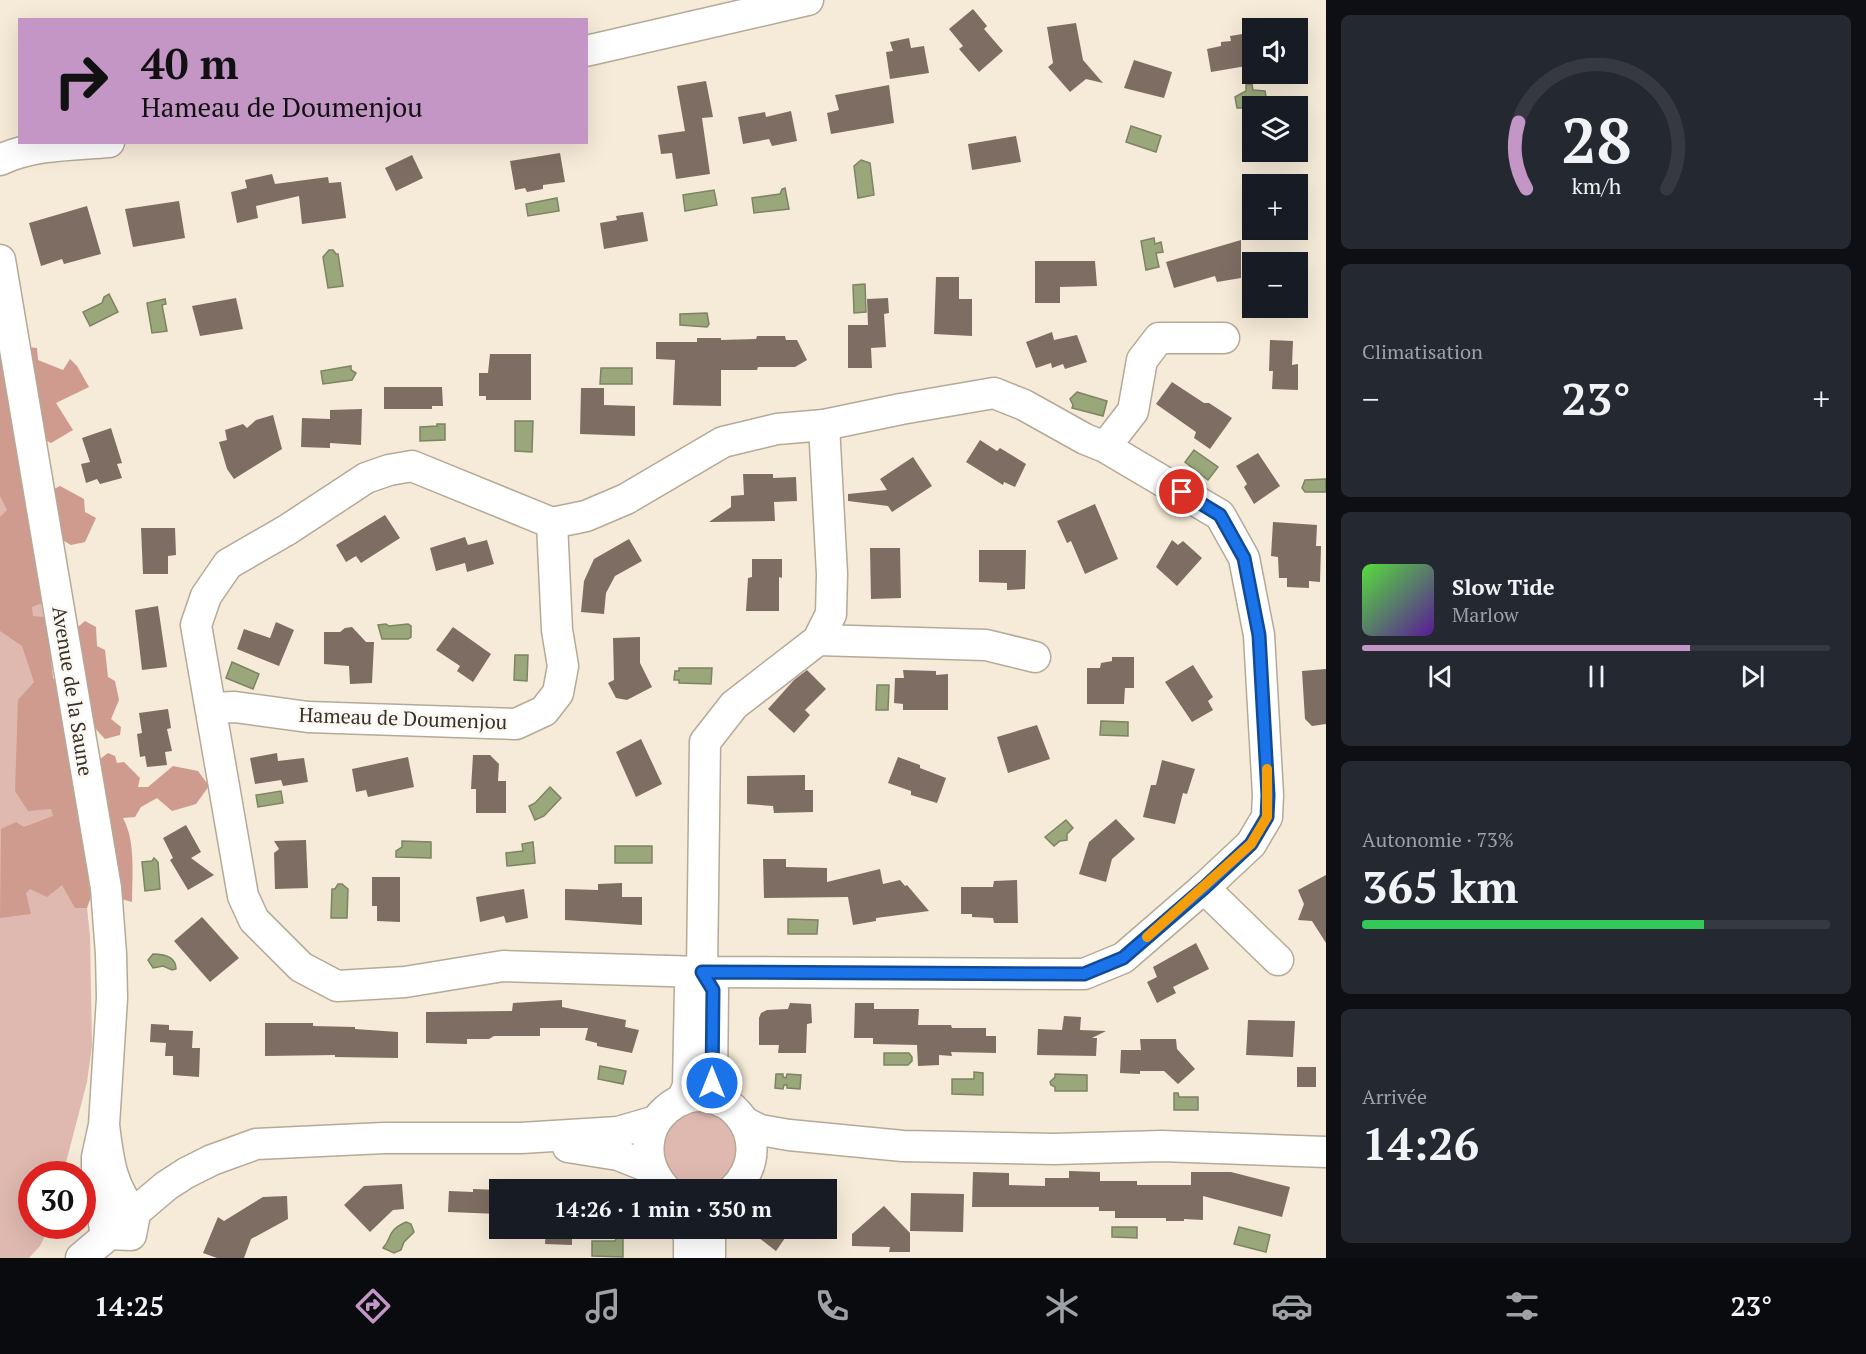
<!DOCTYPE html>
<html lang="fr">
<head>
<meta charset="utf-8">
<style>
  body { margin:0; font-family:"PT Serif",serif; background:#242831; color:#f1f3f6; height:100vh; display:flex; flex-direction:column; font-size:22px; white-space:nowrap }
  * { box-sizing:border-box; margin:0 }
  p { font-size:20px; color:#9ea1a6 }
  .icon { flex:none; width:33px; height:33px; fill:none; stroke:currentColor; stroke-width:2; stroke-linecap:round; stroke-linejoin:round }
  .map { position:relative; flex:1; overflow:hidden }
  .details { display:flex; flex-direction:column; gap:15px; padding:15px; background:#0d0f14; width:540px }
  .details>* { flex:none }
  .guide { position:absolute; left:18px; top:18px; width:570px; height:126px; border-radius:0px; box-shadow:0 6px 24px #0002; background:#c396c6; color:#111; overflow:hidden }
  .buttons { position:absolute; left:1242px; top:18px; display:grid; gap:12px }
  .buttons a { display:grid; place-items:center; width:66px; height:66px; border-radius:0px; background:#171b24; box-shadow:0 6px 24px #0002; font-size:30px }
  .speed { position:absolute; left:18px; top:1161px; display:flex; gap:12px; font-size:30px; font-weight:700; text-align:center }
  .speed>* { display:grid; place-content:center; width:78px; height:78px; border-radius:50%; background:#171b24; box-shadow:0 6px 24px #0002; line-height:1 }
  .speed .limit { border:9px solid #d22; background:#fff; color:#111 }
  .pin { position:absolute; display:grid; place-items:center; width:51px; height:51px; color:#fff; margin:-26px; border:3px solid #fff; border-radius:50%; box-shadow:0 2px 6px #0007 }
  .me { position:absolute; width:66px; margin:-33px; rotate:0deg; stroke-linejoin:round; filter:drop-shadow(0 0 4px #0008) }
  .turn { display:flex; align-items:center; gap:21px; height:126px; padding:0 24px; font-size:27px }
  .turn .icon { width:78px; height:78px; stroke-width:2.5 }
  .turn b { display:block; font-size:42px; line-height:51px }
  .big { font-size:45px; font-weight:700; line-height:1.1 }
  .details .tile { flex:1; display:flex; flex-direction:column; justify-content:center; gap:9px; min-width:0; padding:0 21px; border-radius:9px; background:#242831 }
  .details .dial { align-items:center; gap:0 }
  .dial svg { height:156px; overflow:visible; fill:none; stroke:#363941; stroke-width:7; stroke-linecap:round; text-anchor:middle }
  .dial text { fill:#f1f3f6; stroke:none }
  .song { display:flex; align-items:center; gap:18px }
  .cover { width:72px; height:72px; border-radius:9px; background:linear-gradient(135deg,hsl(110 70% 55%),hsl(270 70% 35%)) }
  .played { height:6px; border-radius:3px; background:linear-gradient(90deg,#c396c6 70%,#363941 70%) }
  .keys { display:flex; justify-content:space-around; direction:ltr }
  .heat { display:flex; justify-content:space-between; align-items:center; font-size:33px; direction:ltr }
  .charge { height:9px; border-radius:4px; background:linear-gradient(90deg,#34c759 73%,#363941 0) }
  .trip { position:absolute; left:489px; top:1179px; width:348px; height:60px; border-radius:0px; background:#171b24; box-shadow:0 6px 24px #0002; font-weight:700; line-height:60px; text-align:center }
  .tabs { display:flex; height:96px; justify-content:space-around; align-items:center; background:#090b0e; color:#9ea1a6 }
  .tabs .icon { width:42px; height:42px }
  .tabs .active { color:#c396c6 }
  .tabs b { font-size:27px; color:#f1f3f6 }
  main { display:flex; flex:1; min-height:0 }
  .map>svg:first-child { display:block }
</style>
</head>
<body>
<main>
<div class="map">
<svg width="1326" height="1258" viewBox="0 0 1326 1258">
  <rect width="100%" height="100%" fill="#f6ead8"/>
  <g fill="#dfb9b0">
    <path d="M0,327L85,888L90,936L92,1046L87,1082L63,1174H32V1226H50L40,1246L29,1258H0Z"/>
    <circle cx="700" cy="1150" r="38"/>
  </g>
  <path fill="#cf9b8f" d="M0,321L7,345L37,348L38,360L63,370L70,359L77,366L89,387L56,403L73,430L51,443L36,435L48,492L60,486L84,499L85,512L96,518L85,542L71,545L59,538L46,570L42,603L32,607L33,616L44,617L59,628L58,649L51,660L53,679L77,670L82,647L75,642L72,632L85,621L96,627L97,646L105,650L108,677L115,681L119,700L111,719L121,727L120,735L105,739L94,727L96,762L108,753L115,756L117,763L124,762L140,778L138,787H148L173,766L198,771L209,786L196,804L172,811L157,798L141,807L135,817L123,818C136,842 132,876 132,902L93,891L87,908H75L62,885L47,897L30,889L26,893L31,914L0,918L1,829L16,822L24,827L53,816L51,809L28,811L15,791L18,700L34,682L22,646L0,631V517L7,510L0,496Z"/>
  <g fill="#9aa77a" stroke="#7c8462" stroke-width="1.5">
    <path d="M1252,84L1253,90L1265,91L1267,102L1252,108H1237L1235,97L1246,91V85Z"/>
    <path d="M1131,126L1161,136L1156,152L1126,142Z"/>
    <path d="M861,160L870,163L874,195L858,198L854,166Z"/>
    <path d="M785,188L789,209L754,213L752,198L780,194L782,189Z"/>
    <path d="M714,190L717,205L685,211L683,195Z"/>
    <path d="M557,198L559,211L528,216L526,204Z"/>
    <path d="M1154,238L1155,244L1161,242L1163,252L1156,253L1159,267L1146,270L1141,241Z"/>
    <path d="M329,250H333L336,254H338L343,286L328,288L323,257Z"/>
    <path d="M865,284L866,312L854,313L853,285Z"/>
    <path d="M109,294L118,312L90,326L83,312L102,303L104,297Z"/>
    <path d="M165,299L166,304L162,305L167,331L152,333L147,303Z"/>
    <path d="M707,313L709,324L707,327L680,325V314Z"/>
    <path d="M351,366V370L356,373L352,380L323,384L321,371Z"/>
    <path d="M601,368H632V384H600Z"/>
    <path d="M1077,392L1107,401L1103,416L1072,408L1073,405L1070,399Z"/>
    <path d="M515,421H533L532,452L515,451Z"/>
    <path d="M437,424H445V440L420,441V427L437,426Z"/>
    <path d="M1194,450L1218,467L1208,480L1185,462Z"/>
    <path d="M1326,479V492H1305L1302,488L1305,480Z"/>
    <path d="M386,624L389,626L408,624L411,626V637L408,639H382L378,625Z"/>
    <path d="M515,655H528L527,681L514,680Z"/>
    <path d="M232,662L259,674L253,689L226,678Z"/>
    <path d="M679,668H712L711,684L679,683V680H674L675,671H679Z"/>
    <path d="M877,685H889L888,710H876Z"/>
    <path d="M1101,721L1128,722V736L1100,735Z"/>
    <path d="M550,787L561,798L544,816L535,820L529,806L535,803Z"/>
    <path d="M281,791L283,803L258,807L256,795Z"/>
    <path d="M1066,820L1073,828L1067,834V840L1060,841L1054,846L1045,837Z"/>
    <path d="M402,841L431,842V858L396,857V851L402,847Z"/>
    <path d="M533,842L535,863L507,866L506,853L523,851L522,844Z"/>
    <rect x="615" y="846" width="37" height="17"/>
    <path d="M154,858L158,862L160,889L145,891L142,862L152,861Z"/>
    <path d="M338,884H342L348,889L347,918H331L332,889H335Z"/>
    <path d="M788,919L818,920L817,934H788Z"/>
    <path d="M153,954C164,954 176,956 176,969L172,970L163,966L153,968L148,960Z"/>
    <path d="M884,1053H909L912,1057V1061L908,1065H884Z"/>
    <path d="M600,1066L626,1071L623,1084L598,1079Z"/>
    <path d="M974,1072L983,1073V1095L952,1094V1079H974Z"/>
    <path d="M776,1074H783V1077L786,1078L787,1074L801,1075L800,1089L787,1088V1085H784L783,1089L775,1088Z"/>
    <path d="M1055,1074L1087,1075V1091H1055V1087L1051,1085L1050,1082L1055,1077Z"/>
    <path d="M1174,1093H1178L1179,1097H1198V1110H1174Z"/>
    <path d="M406,1222L411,1224L414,1232L404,1242L401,1250L394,1253L383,1248C393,1237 386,1231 406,1222Z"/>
    <path d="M1112,1227H1137V1238L1112,1237Z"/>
    <path d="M1239,1227L1270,1235L1266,1252L1234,1244Z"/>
    <path d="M618,1236H623V1257L592,1256V1241H615Z"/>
  </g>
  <g fill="#7e6d62">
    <path d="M973,9L987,26L984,29L1003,51L979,72L959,49L963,46L949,29Z"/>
    <path d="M1076,23L1083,60L1103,83L1086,79L1070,92L1048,67L1053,63L1047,27Z"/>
    <path d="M1249,33L1250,37H1252V65L1211,72L1207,49L1221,46V42L1231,41L1230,36Z"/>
    <path d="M909,38L911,48L924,46L929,73L890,79L886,52L893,51L890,42Z"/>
    <path d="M1134,60L1172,72L1164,98L1124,88Z"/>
    <path d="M706,81L713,117L702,118L710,174L676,179L672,153L661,154L658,135L685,131L677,86Z"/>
    <path d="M889,85L894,123L831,134L827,113L839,110L835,95Z"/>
    <path d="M791,111L797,141L772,146L769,139L743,144L738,117L765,112L766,117Z"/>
    <path d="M1016,136L1021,162L972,170L968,144Z"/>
    <path d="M560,153L565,182L543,185V189L527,192L525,188L515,190L510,161Z"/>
    <path d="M412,155L423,178L396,191L385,168Z"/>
    <path d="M272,174L275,184L328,177L329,183L341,182L346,218L302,224L299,196L256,206L258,218L237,223L231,192L247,188L245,180Z"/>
    <path d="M179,201L185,238L133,247L125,209Z"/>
    <path d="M87,206L101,254L64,264L62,259L41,266L29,223Z"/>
    <path d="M643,212L648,241L604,249L600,223L617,220L616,216Z"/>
    <path d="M1241,240V278L1217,282L1215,276L1174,288L1166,262Z"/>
    <path d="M1035,261H1095L1097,286L1060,287V303H1035Z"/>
    <path d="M936,277H959V299H972V336L934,334Z"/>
    <path d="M236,298L243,329L200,336L192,306Z"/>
    <path d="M888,298L889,313L884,314L886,347L871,348L872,368H848V325H868L867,299Z"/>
    <path d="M1052,332L1054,340L1077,335L1087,362L1065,369L1063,364L1052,368L1051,363L1036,368L1026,342Z"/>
    <path d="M757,336H785L786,340H797L807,360L795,367H758L757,370H721V406L673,405L675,360L656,359V342H697V338H721V340L756,339Z"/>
    <path d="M1270,340L1293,341L1292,365L1298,364V390L1272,389L1273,371H1269Z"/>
    <path d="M490,354H531V400H486V396H479V373H488Z"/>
    <path d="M1172,382L1204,403H1209L1232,418L1210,449L1194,438L1196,432L1156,404Z"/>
    <path d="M384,387H442L443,406H432V409H384Z"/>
    <path d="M581,388H604V405L635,406V436L580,434Z"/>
    <path d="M362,409L361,445L330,443V448L301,447L302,418L330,419V410Z"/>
    <path d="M273,415L282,449L234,479L227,469L219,442L227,440L225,430L243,424L247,428L256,420Z"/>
    <path d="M111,428L122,463L117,464L122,478L100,484L97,479L86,483L81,464L90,462L82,438Z"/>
    <path d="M980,440L997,451L1000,448L1026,464L1015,487L1004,482L1003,485L966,462Z"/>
    <path d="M1258,453L1280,486L1254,504L1244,487L1247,484L1236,466Z"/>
    <path d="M913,457L932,486L892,512L888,506L848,501V494L887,490L880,479Z"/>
    <path d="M743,474H773V478L796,477L797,501L774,502L775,521L709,522L731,507V496L744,495Z"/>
    <path d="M1095,504L1118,559L1085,574L1071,541L1067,543L1057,521Z"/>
    <path d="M385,515L400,538L361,563L356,556L346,562L336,545Z"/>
    <path d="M1273,522L1317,525L1316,546H1321L1320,582L1309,581V588L1287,587V578H1279L1278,557L1271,556Z"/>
    <path d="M141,528H175L176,555L168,556V574H143Z"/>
    <path d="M465,537L468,545L487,540L494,564L467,572L465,563L436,571L430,548Z"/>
    <path d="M629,539L642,561L615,576L606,593L604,614L581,612L584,581L594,559Z"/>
    <path d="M1172,540L1178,545L1183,541L1202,558L1177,586L1156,567Z"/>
    <path d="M870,548H900L901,598L871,599Z"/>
    <path d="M979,550H1026L1025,589L1007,590V583L979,582Z"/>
    <path d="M752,559H782V578L779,577V611H746L748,578L752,577Z"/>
    <path d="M158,606L167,667L142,670L135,610Z"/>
    <path d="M276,622L294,630L279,666L237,649L244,629L270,638Z"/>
    <path d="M352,627L366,642H374L372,683L350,684L349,666L324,664V632H340L345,628Z"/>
    <path d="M453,627L491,654L473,682L457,671L460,666L436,650Z"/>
    <path d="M640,637V663L652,687L627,700L616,698L608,683L614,680L613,638Z"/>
    <path d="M1112,657H1134V688H1125L1124,704H1087V668H1100L1101,663L1112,661Z"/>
    <path d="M1193,665L1213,697L1208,701L1213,710L1192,722L1165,682Z"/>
    <path d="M1326,669V724L1312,726L1305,719L1302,671Z"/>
    <path d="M807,670L826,689L805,710L810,715L794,733L768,709L794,680Z"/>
    <path d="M903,670L936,671V675L948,674V710H903V704L894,703L895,678H904Z"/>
    <path d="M168,709L171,728L167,729L172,751L165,752L167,765L147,767L145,756L140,757L137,734L142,733L139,713Z"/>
    <path d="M1037,725L1050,759L1008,773L997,737Z"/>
    <path d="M641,739L662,784L636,797L616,752Z"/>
    <path d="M277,753L278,761L304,758L308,782L283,786L281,780L255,784L250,758Z"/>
    <path d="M473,755H490L499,764L498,781H506V813H476V789H471Z"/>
    <path d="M408,757L414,787L368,797L366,790L356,792L352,769Z"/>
    <path d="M898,757L920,765V768L946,778L937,803L911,795V791L888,783Z"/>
    <path d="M1162,760L1195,769L1187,794L1183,793L1175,824L1143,817L1151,785H1156Z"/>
    <path d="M805,775V790H813V812L774,813L773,806L747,804V776Z"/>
    <path d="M1116,819L1135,839L1112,859L1106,882L1079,874L1089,842Z"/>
    <path d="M186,825L201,852L191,858L214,875L188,890L170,860L173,858L163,838Z"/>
    <path d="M306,840L308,888L275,889L274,853L279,849L274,841Z"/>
    <path d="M763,859H786V867L827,868V882L880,869L883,884L900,880L905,886L907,885L929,911L876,918V921L853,925L848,897L764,898Z"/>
    <path d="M1326,875V943L1312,921L1298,920L1304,904L1298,890Z"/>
    <path d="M372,877H400V922L377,921V906H372Z"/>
    <path d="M1017,880L1018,923H994L993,918L972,917V914H961V887H993L994,881Z"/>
    <path d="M622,883V897H642V925L565,920V889L598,890V884Z"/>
    <path d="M524,889L528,918L506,923L504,916L480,922L476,897Z"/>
    <path d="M202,917L239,958L210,982L174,941Z"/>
    <path d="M1196,943L1209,969L1173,987L1176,993L1157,1003L1147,982L1157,977L1153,967Z"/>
    <path d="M562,1000V1007L626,1020L625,1027L639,1030L632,1053L597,1046V1043L585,1040L588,1028H540V1036H494L489,1039H467V1044L426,1043V1012L512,1011L513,1003Z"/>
    <path d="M790,1003L811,1004L812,1023L807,1024L806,1053H778L779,1045H759V1018L761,1013L767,1010L788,1009Z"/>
    <path d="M855,1003H874V1009H919L918,1025H951L952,1028H986V1036H996V1053L951,1052L952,1056L939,1055V1065L918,1066L917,1045L873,1044V1038H854Z"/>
    <path d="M1064,1016L1081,1017L1080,1030L1106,1031L1092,1038H1097L1096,1056L1037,1055L1038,1029L1062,1030Z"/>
    <path d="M1248,1020L1295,1021L1293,1057L1246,1055Z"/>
    <path d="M265,1023H313V1026L355,1027V1029L398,1032V1058L335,1057V1055L265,1056Z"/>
    <path d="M151,1024L169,1025V1030L193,1031L192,1048H200L199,1077L173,1075V1056H165L166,1043L150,1042Z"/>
    <path d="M1140,1039H1176L1177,1049L1195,1069L1178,1084L1164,1071H1140V1074L1120,1073L1121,1050H1141Z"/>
    <rect x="1297" y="1067" width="19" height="20"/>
    <path d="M1069,1171L1100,1172V1181H1137V1185H1191V1172H1231L1290,1187L1282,1217L1203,1196V1220L1184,1219V1221H1166V1218H1115V1211H1099V1207H972L973,1172L1009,1173V1185L1045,1186V1178H1069Z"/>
    <path d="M402,1184L404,1209L393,1210L370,1232L344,1205L364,1186Z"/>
    <path d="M473,1189L500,1190V1214L448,1212L449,1191L473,1192Z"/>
    <path d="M911,1193L964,1194L963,1232L910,1231Z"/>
    <path d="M287,1196L288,1219L251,1239L244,1258H217L203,1253L218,1217L224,1221L263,1197Z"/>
    <path d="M884,1206L910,1233V1252H889L890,1247L852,1246V1234Z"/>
    <path d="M546,1228H572V1245L545,1244Z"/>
    <path d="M746,1228H792L776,1251Z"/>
  </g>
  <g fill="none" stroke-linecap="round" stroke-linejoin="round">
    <g stroke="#b5a998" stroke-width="33">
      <g id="minor">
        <path d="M586,51L808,0"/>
        <path d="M0,160C34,144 72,145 109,142"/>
        <path d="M0,260L106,888L111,954L112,998L104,1125L97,1157V1177L105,1230L109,1234L131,1235L135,1214C111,1188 108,1158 104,1125"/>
        <path d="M994,393L1024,405L1085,439L1105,447L1220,515L1244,558L1259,635L1268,795L1267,817L1251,844L1204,888L1123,958L1084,974L702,972L503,966L405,982L337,986L301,967L254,920L243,896L196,625L206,596L228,564L287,530L366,478L389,470L412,466L552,523L586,516L626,499L723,442L777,429L824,425L901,409Z"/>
        <path d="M1105,447L1133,411L1142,360L1159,338H1224"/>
        <path d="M818,640L986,645L1035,657"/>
        <path d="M211,708L235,707L308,717L516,724L544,711L558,693L563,666L557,630L552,523"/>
        <path d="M1204,888L1278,960"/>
        <path d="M682,1100L688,1086L690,988L702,972"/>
        <path d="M722,1102L712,1083L713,990L702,972L705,742L734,705L818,640L831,614L832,574L824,425"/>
        <path d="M746,1123L760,1130L789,1135L903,1146L1054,1149L1162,1146L1326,1152"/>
        <path d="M568,1147L618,1155L651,1168"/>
        <path d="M666,1190C652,1174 645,1157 650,1136C652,1126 659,1116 667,1109C719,1066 784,1140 733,1190"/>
        <path d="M687,1228L689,1239V1258"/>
        <path d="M81,1258L166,1186L186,1173L212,1160L256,1144L384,1138H521L618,1132L656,1121"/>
        <path d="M710,1258V1228"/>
      </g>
    </g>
    <use href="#minor" stroke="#fff" stroke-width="30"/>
  </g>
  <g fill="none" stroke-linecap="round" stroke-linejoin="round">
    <g stroke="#114b97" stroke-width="15">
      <path id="route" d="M712,1083L713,990L702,972L1084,974L1123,958L1204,888L1251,844L1267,817L1268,795L1259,635L1244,558L1220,515L1182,492"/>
    </g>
    <use href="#route" stroke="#1a73e8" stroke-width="10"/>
    <path stroke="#f59e0b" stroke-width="10" d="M1147,937L1251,844L1267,817V769"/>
  </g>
  <g text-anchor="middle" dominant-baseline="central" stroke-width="6" stroke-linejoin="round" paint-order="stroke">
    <g font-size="20" fill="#36322b" stroke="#fdf8f1">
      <text transform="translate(73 691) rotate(81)">Avenue de la Saune</text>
      <text transform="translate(403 718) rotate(2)">Hameau de Doumenjou</text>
    </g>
  </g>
</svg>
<div class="buttons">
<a><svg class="icon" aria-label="sound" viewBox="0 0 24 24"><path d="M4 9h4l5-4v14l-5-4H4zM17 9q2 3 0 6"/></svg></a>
<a><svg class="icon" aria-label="layers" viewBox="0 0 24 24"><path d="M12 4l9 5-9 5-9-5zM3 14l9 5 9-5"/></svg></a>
<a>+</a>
<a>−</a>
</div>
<div class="speed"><div class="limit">30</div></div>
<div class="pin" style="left:1182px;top:492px;background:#d93025"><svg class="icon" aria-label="arrive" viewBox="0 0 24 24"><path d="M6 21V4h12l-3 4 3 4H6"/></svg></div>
<svg class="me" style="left:712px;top:1083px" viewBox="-20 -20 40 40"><circle r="17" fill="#1a73e8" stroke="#fff" stroke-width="3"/><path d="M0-11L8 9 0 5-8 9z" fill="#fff"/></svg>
<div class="trip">14:26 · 1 min · 350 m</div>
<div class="guide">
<div class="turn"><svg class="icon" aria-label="right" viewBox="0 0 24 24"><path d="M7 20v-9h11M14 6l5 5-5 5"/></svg><div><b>40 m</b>Hameau de Doumenjou</div></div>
</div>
</div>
<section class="details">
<div class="tile dial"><svg viewBox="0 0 100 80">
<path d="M14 69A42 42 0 1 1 86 69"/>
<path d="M14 69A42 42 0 0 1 10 35" stroke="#c396c6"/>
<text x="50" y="56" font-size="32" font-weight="700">28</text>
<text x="50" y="72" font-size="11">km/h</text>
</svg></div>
<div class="tile"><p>Climatisation</p>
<div class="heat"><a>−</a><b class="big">23°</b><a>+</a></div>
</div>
<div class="tile">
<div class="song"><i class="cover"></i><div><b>Slow Tide</b><p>Marlow</p></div></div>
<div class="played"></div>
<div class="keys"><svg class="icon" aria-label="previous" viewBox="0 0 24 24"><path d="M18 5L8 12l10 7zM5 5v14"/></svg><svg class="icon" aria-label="pause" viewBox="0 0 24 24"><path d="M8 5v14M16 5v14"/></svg><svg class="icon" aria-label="next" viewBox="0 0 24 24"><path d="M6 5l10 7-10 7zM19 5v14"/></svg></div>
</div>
<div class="tile"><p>Autonomie · 73%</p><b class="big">365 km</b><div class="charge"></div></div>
<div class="tile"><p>Arrivée</p><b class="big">14:26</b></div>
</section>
</main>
<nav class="tabs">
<b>14:25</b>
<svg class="icon active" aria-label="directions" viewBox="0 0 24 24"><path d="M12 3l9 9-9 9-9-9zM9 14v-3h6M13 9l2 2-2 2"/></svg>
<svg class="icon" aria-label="music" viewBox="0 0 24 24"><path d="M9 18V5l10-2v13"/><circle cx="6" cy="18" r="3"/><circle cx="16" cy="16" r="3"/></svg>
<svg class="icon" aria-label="phone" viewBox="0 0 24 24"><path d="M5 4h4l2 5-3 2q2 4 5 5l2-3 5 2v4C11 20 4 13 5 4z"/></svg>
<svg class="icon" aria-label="climate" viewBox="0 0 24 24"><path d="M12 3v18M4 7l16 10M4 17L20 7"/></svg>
<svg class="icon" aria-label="car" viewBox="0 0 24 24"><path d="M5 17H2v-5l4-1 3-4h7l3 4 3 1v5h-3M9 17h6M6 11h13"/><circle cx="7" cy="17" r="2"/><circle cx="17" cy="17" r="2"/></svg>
<svg class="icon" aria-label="filters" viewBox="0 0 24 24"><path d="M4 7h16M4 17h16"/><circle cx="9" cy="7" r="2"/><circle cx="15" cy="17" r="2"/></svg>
<b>23°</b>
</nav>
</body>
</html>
